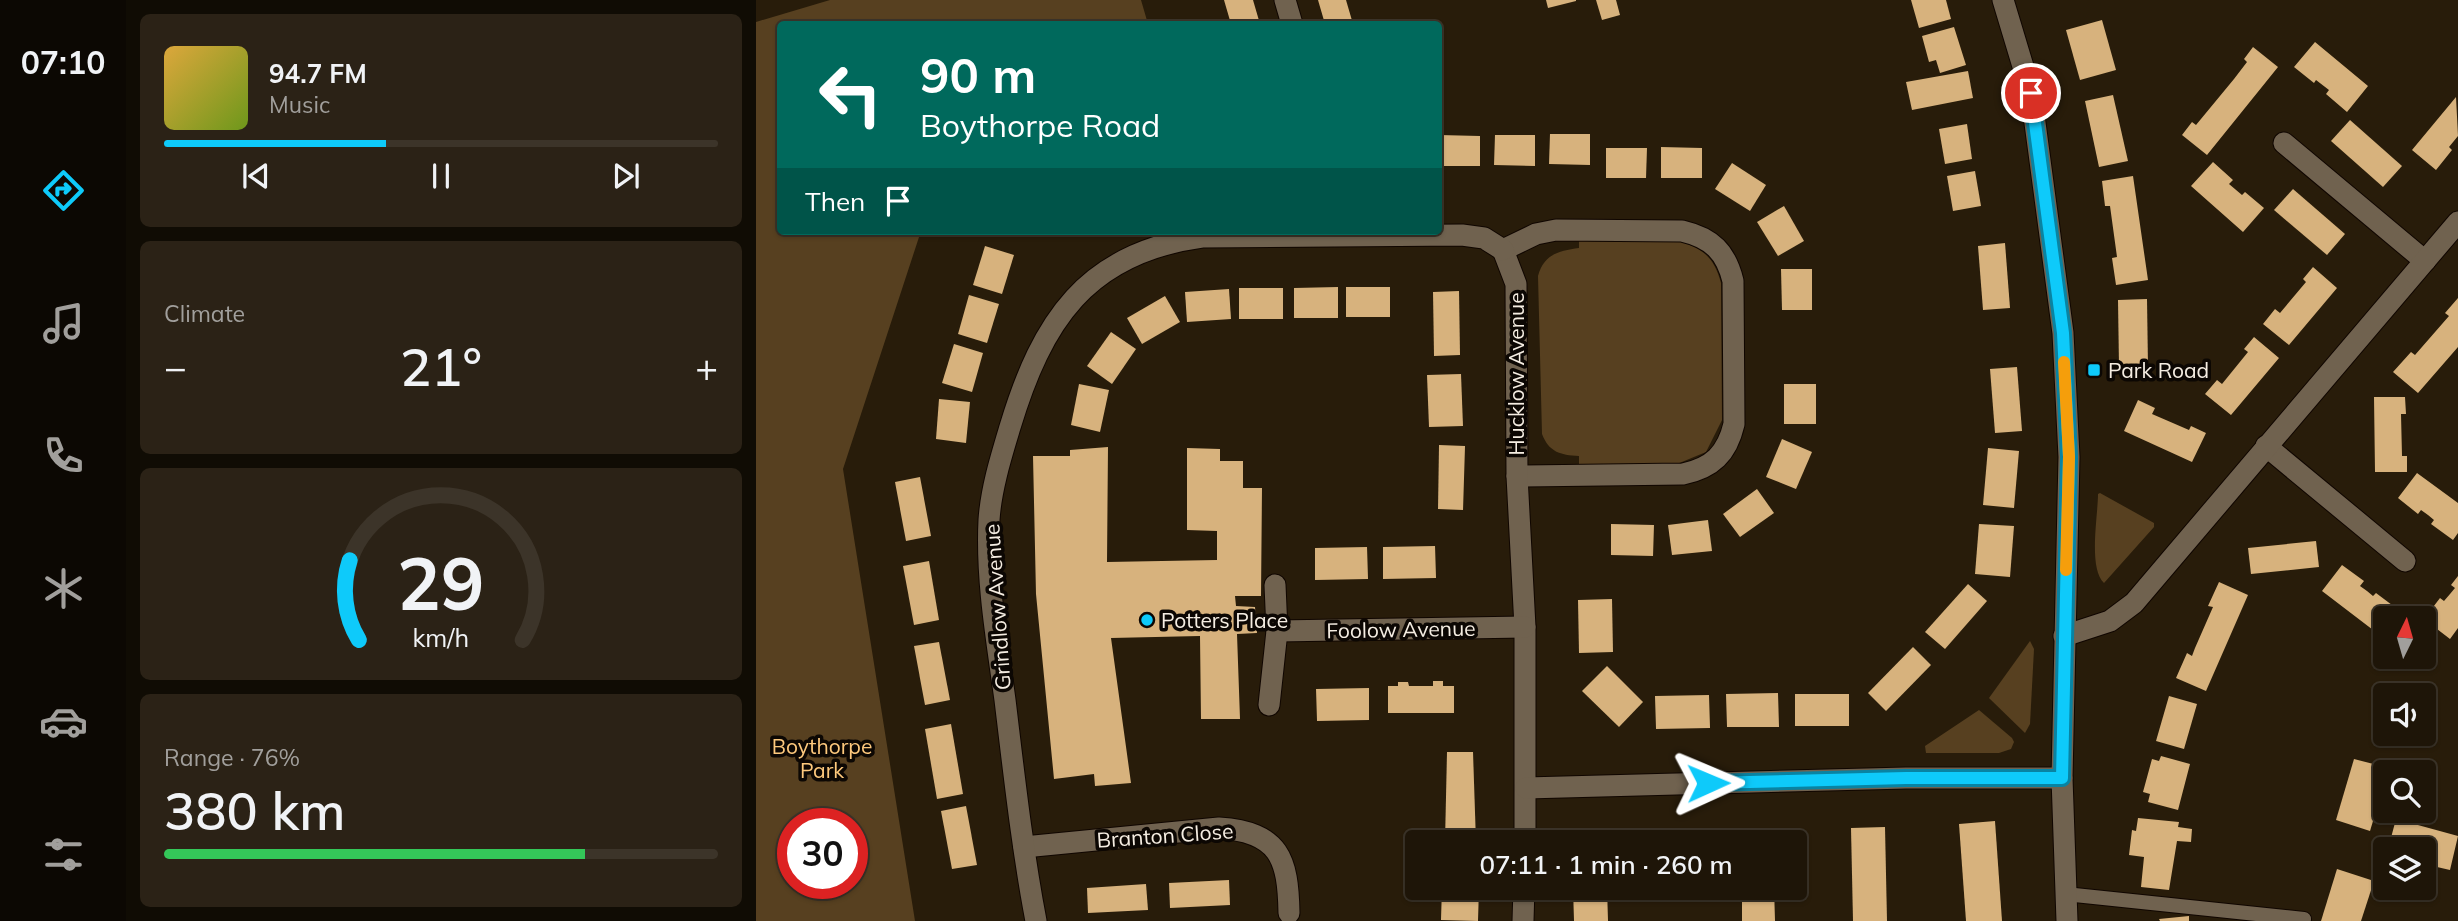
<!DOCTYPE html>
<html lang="en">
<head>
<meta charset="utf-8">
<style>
  body { margin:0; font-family:Mulish,sans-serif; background:#2b2216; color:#f1f3f6; height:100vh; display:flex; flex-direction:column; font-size:26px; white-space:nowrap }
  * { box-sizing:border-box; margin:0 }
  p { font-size:23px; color:#a19f9c }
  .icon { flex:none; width:38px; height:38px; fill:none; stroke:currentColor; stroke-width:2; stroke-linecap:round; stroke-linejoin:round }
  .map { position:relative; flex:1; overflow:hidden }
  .sheet { display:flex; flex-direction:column; gap:14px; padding:14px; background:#100c04; width:630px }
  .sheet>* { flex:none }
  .guide { position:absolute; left:21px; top:21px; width:665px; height:214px; border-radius:7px; box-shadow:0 2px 5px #0004,0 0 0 2px #3c3429; background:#00695c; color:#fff; overflow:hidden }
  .needle { width:46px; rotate:5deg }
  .fabs { position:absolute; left:1617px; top:606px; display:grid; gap:14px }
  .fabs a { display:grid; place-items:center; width:63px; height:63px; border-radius:7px; background:#1e1508; box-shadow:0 2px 5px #0004,0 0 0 2px #3c3429; font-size:35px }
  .speed { position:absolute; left:21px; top:808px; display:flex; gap:14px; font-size:35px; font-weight:700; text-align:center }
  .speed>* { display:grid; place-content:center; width:91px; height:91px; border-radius:50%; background:#1e1508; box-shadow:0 2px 5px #0004,0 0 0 2px #3c3429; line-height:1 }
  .speed .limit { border:10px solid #d22; background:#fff; color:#111 }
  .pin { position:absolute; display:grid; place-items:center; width:60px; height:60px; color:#fff; margin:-30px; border:4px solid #fff; border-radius:50%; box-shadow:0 2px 7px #0007 }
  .me { position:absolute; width:77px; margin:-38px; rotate:89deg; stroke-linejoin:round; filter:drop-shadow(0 0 5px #0008) }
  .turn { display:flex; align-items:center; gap:24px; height:147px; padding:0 28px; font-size:32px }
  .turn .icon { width:91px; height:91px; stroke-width:2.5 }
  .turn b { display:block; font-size:49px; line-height:60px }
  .then { display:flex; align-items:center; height:66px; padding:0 28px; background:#0003; gap:14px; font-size:26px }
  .big { font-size:52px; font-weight:600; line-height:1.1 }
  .sheet .card { flex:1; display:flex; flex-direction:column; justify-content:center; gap:10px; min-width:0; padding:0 24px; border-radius:10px; background:#2b2216 }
  .sheet .dial { align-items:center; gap:0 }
  .dial svg { height:182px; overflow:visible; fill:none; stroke:#3c3429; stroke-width:7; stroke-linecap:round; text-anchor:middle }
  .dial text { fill:#f1f3f6; stroke:none }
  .song { display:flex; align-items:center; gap:21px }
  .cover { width:84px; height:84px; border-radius:10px; background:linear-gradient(135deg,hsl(40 70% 55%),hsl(80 70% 35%)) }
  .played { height:7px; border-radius:4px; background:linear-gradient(90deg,#0ecafa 40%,#3c3429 40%) }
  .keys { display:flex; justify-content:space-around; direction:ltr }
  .heat { display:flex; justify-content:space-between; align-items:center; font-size:38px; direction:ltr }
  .charge { height:10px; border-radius:5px; background:linear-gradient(90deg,#34c759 76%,#3c3429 0) }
  .trip { position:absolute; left:649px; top:830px; width:402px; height:70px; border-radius:7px; background:#1e1508; box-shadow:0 2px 5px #0004,0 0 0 2px #3c3429; font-weight:600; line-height:70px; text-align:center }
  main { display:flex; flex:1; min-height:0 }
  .tab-bar { display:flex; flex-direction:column; width:126px; justify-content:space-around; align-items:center; background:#0c0803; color:#a19f9c }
  .tab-bar .icon { width:49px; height:49px }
  .tab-bar .active { color:#0ecafa }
  .tab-bar b { font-size:32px; color:#f1f3f6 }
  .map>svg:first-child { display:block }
</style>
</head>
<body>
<main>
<nav class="tab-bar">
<b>07:10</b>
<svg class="icon active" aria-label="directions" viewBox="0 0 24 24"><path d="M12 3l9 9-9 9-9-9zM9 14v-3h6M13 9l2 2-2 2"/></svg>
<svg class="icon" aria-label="music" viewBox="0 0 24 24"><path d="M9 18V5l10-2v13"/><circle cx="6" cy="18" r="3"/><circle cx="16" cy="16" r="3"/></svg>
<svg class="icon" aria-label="phone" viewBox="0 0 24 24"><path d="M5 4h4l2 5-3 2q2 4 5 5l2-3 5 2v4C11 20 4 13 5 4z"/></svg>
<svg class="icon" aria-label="climate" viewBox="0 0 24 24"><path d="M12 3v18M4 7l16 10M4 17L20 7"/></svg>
<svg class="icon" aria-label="car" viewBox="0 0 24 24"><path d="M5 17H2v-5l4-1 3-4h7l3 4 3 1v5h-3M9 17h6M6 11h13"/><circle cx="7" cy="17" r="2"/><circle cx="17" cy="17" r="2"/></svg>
<svg class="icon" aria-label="filters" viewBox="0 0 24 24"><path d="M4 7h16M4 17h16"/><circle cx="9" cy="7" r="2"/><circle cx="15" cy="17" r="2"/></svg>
</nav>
<section class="sheet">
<div class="card">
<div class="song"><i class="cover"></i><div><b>94.7 FM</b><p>Music</p></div></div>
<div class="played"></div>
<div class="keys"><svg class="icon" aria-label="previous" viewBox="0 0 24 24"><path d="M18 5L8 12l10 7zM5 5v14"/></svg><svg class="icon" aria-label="pause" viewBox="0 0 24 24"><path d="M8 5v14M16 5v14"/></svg><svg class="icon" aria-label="next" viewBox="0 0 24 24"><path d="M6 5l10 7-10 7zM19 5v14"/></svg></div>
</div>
<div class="card"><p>Climate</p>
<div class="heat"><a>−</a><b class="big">21°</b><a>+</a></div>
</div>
<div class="card dial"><svg viewBox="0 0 100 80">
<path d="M14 69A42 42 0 1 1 86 69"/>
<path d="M14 69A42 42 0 0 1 10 34" stroke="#0ecafa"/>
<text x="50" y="56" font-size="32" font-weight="700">29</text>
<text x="50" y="72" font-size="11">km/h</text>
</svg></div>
<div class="card"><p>Range · 76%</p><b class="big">380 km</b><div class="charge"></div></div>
</section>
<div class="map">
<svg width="1702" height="921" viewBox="0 0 1702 921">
  <rect width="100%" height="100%" fill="#281c0a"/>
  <g fill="#574020" fill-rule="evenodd">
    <path d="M74,0H385L392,24H24V231H165L87,469L159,921H0V22ZM96,824V884H37V824Z"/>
    <path d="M823,241L925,242C949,249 959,260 965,283L966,420L950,452L921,464L823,465V456C804,455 793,452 786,434L782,276C788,254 803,251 823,248Z"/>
    <path d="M1344,493L1398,523V527L1348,583C1332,568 1342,516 1342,494Z"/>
    <path d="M1274,641L1278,649L1274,724L1269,733L1233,698Z"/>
    <path d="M1223,710L1256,738L1258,742L1255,749L1243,753H1170L1169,746Z"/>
  </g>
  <g fill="#d7b27d">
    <path d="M468,0H497L504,24H475Z"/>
    <path d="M562,0H590L597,24H569Z"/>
    <path d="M790,0H820V1L792,8Z"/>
    <path d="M840,0H860L864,15L846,20Z"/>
    <path d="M1155,0H1190L1195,19L1163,28Z"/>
    <path d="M1346,20L1360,70L1324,80L1310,30Z"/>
    <path d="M1198,27L1210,65L1184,73L1180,60L1173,62L1166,36Z"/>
    <path d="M1559,42L1612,86L1591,112L1570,94L1573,90L1560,80L1558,83L1538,67Z"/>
    <path d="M1497,47L1522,67L1451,155L1426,135L1436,122L1440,125L1478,79L1491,62L1488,59Z"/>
    <path d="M1212,71L1217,98L1156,110L1150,82Z"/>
    <path d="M1357,95L1372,161L1343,167L1329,101Z"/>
    <path d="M1700,97L1702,136L1693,147L1696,150L1680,170L1656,150Z"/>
    <path d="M1594,120L1646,166L1627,187L1575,141Z"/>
    <path d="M1211,124L1216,159L1189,164L1183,129Z"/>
    <path d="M794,134H834V165L793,164Z"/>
    <path d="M683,135L724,136V166H683Z"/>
    <path d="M739,135H779V166L738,165Z"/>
    <path d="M905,147L946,148V178H905Z"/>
    <path d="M850,148H891L890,178H850Z"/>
    <path d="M1457,162L1477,180L1473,184L1486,195L1489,192L1508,208L1487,232L1435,186Z"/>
    <path d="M976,163L1010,185L994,211L959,189Z"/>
    <path d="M1219,171L1225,206L1197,211L1191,176Z"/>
    <path d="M1377,176L1392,280L1360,285L1356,258L1361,257L1354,206H1349L1346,181Z"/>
    <path d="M1537,189L1589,234L1571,255L1518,210Z"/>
    <path d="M1028,206L1048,241L1022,256L1001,222Z"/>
    <path d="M1249,243L1254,308L1227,310L1222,246Z"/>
    <path d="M229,246L258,255L246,294L217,285Z"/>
    <path d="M1557,267L1581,288L1533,345L1507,324L1519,309L1524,313L1550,282L1547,279Z"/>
    <path d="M1025,269H1056V310H1026Z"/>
    <path d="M582,287V318H538V288Z"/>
    <rect x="590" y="287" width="44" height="30"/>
    <rect x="483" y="288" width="44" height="31"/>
    <path d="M473,289L475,319L431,322L429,292Z"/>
    <path d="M703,291L704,355L678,356L677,292Z"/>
    <path d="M213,295L243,304L231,343L202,334Z"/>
    <path d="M409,296L424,322L386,344L371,318Z"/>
    <path d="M1702,298V347L1662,393L1637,372L1655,352L1659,355L1693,316L1689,313Z"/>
    <path d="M1391,299L1392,367H1363L1362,300Z"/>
    <path d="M355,332L380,349L356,384L331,366Z"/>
    <path d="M1498,337L1523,358L1475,415L1449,394L1461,380L1466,384L1492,352L1488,349Z"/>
    <path d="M198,344L227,353L216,392L186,383Z"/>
    <path d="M1261,367L1266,431L1239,433L1234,369Z"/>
    <path d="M705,374L707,426L673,427L671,375Z"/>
    <path d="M323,384L353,390L344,432L315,425Z"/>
    <rect x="1028" y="384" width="32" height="40"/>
    <path d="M1618,397H1649L1650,414H1645L1646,456H1651V472H1619Z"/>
    <path d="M183,399L214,402L210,443L180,439Z"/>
    <path d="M1382,400L1399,408L1396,414L1433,430L1435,426L1450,433L1436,462L1368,431Z"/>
    <path d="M1026,439L1056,452L1040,489L1010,477Z"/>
    <path d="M683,445L709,446L707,510L682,509Z"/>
    <path d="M352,447L351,562L461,560V531L431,530V448L464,449V461H487V488H506L505,596H479L480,606L499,607L501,633L481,634L484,719H445L444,636L355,638L375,783L339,786L338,774L298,779L280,594L277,456H314V450Z"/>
    <path d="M1232,448L1263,451L1258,508L1227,505Z"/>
    <path d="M1661,473L1702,503V533L1697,540L1675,524L1678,520L1672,515L1665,510L1662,514L1642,498Z"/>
    <path d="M164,477L175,536L150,541L139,482Z"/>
    <path d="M1001,489L1018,513L984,537L967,514Z"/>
    <path d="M952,520L956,551L916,555L912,525Z"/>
    <path d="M855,524L898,525L897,556L855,555Z"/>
    <path d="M1223,524L1258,526L1254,577L1219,574Z"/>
    <path d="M1560,541L1563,567L1495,574L1492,548Z"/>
    <path d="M679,546L680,578L627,579V547Z"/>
    <path d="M611,547L612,579L559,580V548Z"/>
    <path d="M173,561L183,620L158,625L147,566Z"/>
    <path d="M1586,565L1608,581L1604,586L1611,591L1617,596L1620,593L1640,608L1629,618L1621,633L1566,591Z"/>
    <path d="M1702,576V628L1694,639L1668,619L1684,598L1688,601L1694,594L1699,588L1695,585Z"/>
    <path d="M1463,582L1492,595L1450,691L1420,678L1431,653L1436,656L1439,648L1457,607L1452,606Z"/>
    <path d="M1212,584L1231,601L1189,649L1169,632Z"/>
    <path d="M856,599L857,652L823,653L822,600Z"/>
    <path d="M183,642L194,700L169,705L158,646Z"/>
    <path d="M1157,647L1175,665L1130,711L1112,693Z"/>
    <path d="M851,666L887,702L863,727L826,691Z"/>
    <path d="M677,681H687V686H698V713H632V686H642V682H652L653,686H677Z"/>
    <path d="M613,688V720L561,721L560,689Z"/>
    <path d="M1022,693L1023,727H971L970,694Z"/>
    <rect x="1039" y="694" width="54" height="32"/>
    <path d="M953,695L954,728L900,729L899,696Z"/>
    <path d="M1413,696L1441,704L1428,749L1400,741Z"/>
    <path d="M195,724L207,794L181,799L169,729Z"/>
    <path d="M691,752H717L720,842H689Z"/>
    <path d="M1405,756L1434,764L1422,810L1392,802L1394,794L1387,792L1396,759L1403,761Z"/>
    <path d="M1598,759L1633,768L1614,831L1580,820Z"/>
    <path d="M210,806L221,865L196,869L185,811Z"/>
    <path d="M1382,818L1423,822L1422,827L1436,829L1435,842L1421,841L1413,890L1385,887L1388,857L1373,855L1376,830L1380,831Z"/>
    <path d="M1640,819L1702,836L1694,870L1668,864V849H1632Z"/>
    <path d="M1239,821L1246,921H1210L1203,824Z"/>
    <path d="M1129,827L1131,921H1097L1095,828Z"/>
    <path d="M985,830H1018V842H986Z"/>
    <path d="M849,832V842H815V833Z"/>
    <path d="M948,833L949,842H883L882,835Z"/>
    <path d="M1581,869L1618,881L1605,921H1565Z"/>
    <path d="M473,880L474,905L414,908L413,883Z"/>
    <path d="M390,884L392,910L332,913L331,888Z"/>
    <path d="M686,887H723L722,921L685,920Z"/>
    <path d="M817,887H851L852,921H818Z"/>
    <path d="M986,887H1018L1019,921H986Z"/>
    <path d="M1433,916V921H1404L1403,919Z"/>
  </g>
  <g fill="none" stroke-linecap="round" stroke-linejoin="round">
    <g stroke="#100600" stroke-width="16">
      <path id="service" d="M1309,894L1548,919"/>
    </g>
    <g stroke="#100600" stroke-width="23">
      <g id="minor">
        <path d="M529,0L536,24"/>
        <path d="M1528,143L1669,261"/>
        <path d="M747,250L780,234L800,230L926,231C956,238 970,252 977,281L978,424C971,454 956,468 927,474L761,476"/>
        <path d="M747,250L760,284L761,476L769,627V842"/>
        <path d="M1510,446L1649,561"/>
        <path d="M521,631L769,627"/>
        <path d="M513,705L521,631L519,585"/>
        <path d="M770,788L1150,778H1306"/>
        <path d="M268,847L463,828C524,832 532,859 533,913"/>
        <path d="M280,921C266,848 258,774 249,700C241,642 230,580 233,520C235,489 245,457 254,427C286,321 330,253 446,237L706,235L728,238L747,250"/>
        <path d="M767,921L768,887"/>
      </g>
    </g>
    <g stroke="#100600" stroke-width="23">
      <g id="tertiary">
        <path d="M1247,0L1275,93L1307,333L1313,457L1306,778L1311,921"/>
        <path d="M1308,636L1354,621L1378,603L1702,222"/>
      </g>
    </g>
    <use href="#service" stroke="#70624f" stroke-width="14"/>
    <use href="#minor" stroke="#70624f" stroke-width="21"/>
    <use href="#tertiary" stroke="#70624f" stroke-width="21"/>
  </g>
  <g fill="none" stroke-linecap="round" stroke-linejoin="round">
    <g stroke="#0983a2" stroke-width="18">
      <path id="route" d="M952,783L1150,778H1306L1313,457L1307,333L1275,93"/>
    </g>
    <use href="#route" stroke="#0ecafa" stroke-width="12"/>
    <path stroke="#f59e0b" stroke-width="12" d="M1308,362L1313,457L1310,570"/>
  </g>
  <g fill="#0ecafa" stroke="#0c0703" stroke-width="2.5">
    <rect x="1331" y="363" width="14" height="14" rx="3.5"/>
    <circle cx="391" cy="620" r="7"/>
  </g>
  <g text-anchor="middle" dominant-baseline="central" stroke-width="7" stroke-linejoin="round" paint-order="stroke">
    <g font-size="21" fill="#f5ede2" stroke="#0c0703" text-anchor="start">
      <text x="1352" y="370">Park Road</text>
      <text x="405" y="620">Potters Place</text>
    </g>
    <g font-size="21" fill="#f5ede2" stroke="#0c0703">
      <text transform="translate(760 374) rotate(-90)">Hucklow Avenue</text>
      <text transform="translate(241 607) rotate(-94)">Grindlow Avenue</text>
      <text transform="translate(645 629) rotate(-1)">Foolow Avenue</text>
      <text transform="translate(409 835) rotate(-4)">Branton Close</text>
    </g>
    <g font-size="21" fill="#fec97d" stroke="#0c0703">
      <text x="66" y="746">Boythorpe<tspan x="66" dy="24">Park</tspan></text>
    </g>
  </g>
</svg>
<div class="fabs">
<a><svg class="needle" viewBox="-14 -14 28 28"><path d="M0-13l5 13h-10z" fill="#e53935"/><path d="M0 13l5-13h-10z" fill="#a19f9c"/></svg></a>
<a><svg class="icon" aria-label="sound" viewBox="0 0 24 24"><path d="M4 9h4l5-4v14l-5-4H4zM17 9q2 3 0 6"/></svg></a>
<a><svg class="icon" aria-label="search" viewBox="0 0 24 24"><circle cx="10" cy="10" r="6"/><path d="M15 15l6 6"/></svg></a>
<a><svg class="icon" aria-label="layers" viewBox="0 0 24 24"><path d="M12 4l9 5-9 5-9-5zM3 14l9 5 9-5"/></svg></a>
</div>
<div class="speed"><div class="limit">30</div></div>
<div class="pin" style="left:1275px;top:93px;background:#d93025"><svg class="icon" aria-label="arrive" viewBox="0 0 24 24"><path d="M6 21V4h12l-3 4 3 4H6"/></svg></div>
<svg class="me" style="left:952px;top:783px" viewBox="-20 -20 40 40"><path d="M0-17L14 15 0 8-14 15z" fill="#0ecafa" stroke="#fff" stroke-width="4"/></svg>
<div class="trip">07:11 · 1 min · 260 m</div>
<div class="guide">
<div class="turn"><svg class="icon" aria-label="left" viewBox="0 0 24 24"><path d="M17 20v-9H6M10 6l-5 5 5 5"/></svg><div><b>90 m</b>Boythorpe Road</div></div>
<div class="then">Then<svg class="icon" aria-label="arrive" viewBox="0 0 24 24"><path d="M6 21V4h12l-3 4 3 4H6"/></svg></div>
</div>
</div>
</main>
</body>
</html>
